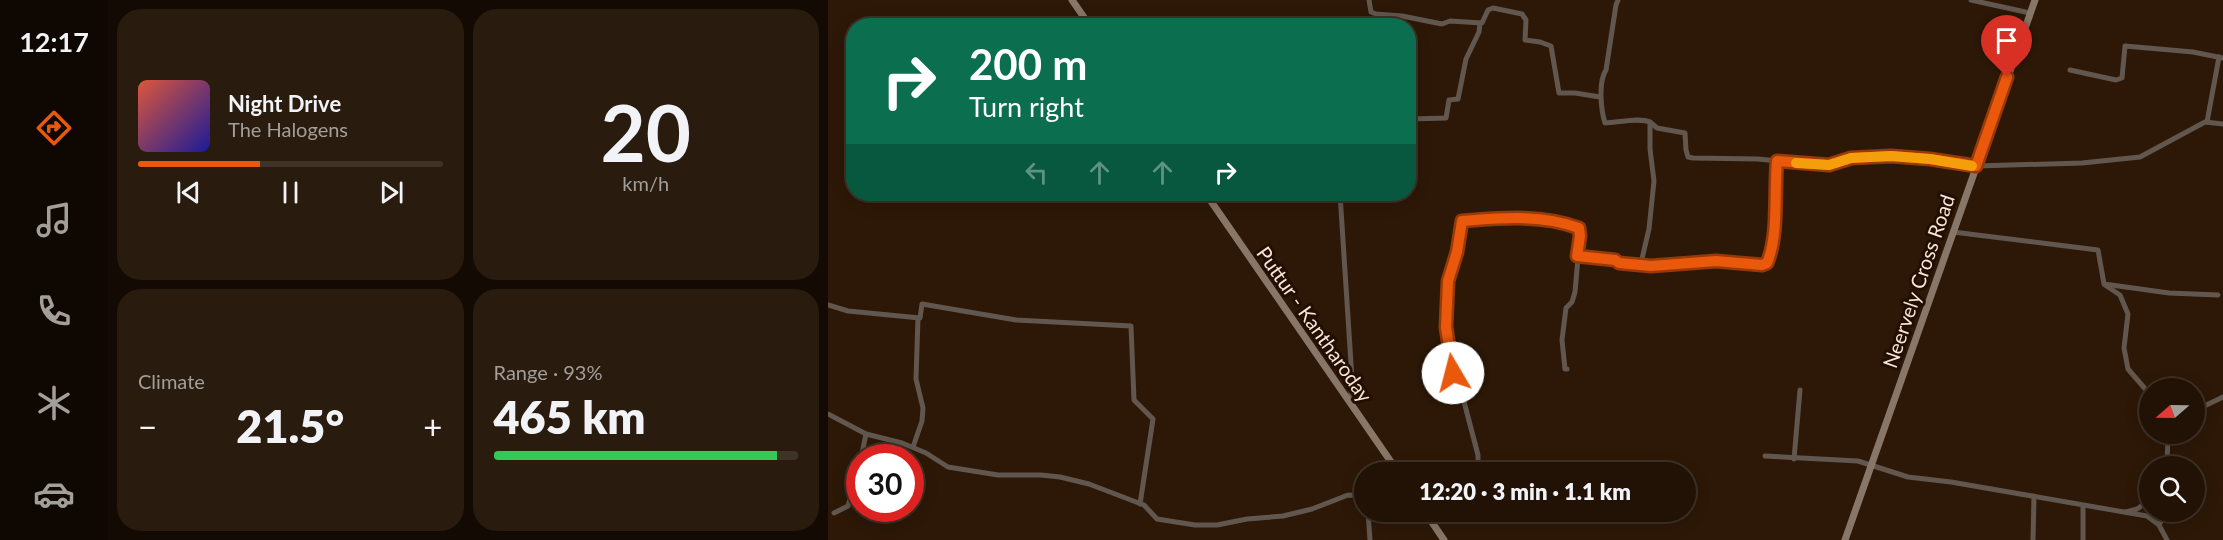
<!DOCTYPE html>
<html lang="en">
<head>
<meta charset="utf-8">
<style>
  body { margin:0; font-family:Lato,sans-serif; background:#2a1b0f; color:#f1f3f6; height:100vh; display:flex; flex-direction:column; font-size:22px; white-space:nowrap }
  * { box-sizing:border-box; margin:0 }
  p { font-size:20px; color:#a29e9a }
  .icon { flex:none; width:33px; height:33px; fill:none; stroke:currentColor; stroke-width:2; stroke-linecap:round; stroke-linejoin:round }
  .map { position:relative; flex:1; overflow:hidden }
  .panel { display:flex; flex-direction:column; gap:9px; padding:9px; background:#130a03; width:720px }
  .panel>* { flex:none }
  .top-card { position:absolute; left:18px; top:18px; width:570px; height:183px; border-radius:24px; box-shadow:0 3px 15px #0003,0 0 0 2px #3f3227; background:#0b6e4f; color:#fff; overflow:hidden }
  .needle { width:39px; rotate:250deg }
  .controls { position:absolute; left:1311px; top:378px; display:grid; gap:12px }
  .controls a { display:grid; place-items:center; width:66px; height:66px; border-radius:50%; background:#221205; box-shadow:0 3px 15px #0003,0 0 0 2px #3f3227; font-size:30px }
  .speed { position:absolute; left:18px; top:444px; display:flex; gap:12px; font-size:30px; font-weight:700; text-align:center }
  .speed>* { display:grid; place-content:center; width:78px; height:78px; border-radius:50%; background:#221205; box-shadow:0 3px 15px #0003,0 0 0 2px #3f3227; line-height:1 }
  .speed .limit { border:9px solid #d22; background:#fff; color:#111 }
  .pin { position:absolute; display:grid; place-items:center; width:51px; height:51px; color:#fff; margin:-62px -26px; border-radius:50% 50% 50% 0; rotate:-45deg; box-shadow:0 0 6px #0007 }
  .pin .icon { rotate:45deg }
  .me { position:absolute; width:66px; margin:-33px; rotate:352deg; stroke-linejoin:round; filter:drop-shadow(0 0 4px #0008) }
  .turn { display:flex; align-items:center; gap:21px; height:126px; padding:0 24px; font-size:27px }
  .turn .icon { width:78px; height:78px; stroke-width:2.5 }
  .turn b { display:block; font-size:42px; line-height:51px }
  .lanes { display:flex; align-items:center; height:57px; padding:0 24px; background:#0003; justify-content:center; gap:30px; direction:ltr }
  .lanes .off { opacity:.35 }
  .big { font-size:45px; font-weight:800; line-height:1.1 }
  .panel .tile { flex:1; display:flex; flex-direction:column; justify-content:center; gap:9px; min-width:0; padding:0 21px; border-radius:24px; background:#2a1b0f }
  .panel .dial { align-items:center; gap:0 }
  .dial b { font-size:78px; line-height:1 }
  .song { display:flex; align-items:center; gap:18px }
  .cover { width:72px; height:72px; border-radius:9px; background:linear-gradient(135deg,hsl(10 70% 55%),hsl(240 70% 35%)) }
  .played { height:6px; border-radius:3px; background:linear-gradient(90deg,#ea580c 40%,#3f3227 40%) }
  .keys { display:flex; justify-content:space-around; direction:ltr }
  .heat { display:flex; justify-content:space-between; align-items:center; font-size:33px; direction:ltr }
  .charge { height:9px; border-radius:4px; background:linear-gradient(90deg,#34c759 93%,#3f3227 0) }
  .panel .tiles { flex:1; display:grid; gap:9px; grid-template-columns:repeat(2,1fr) }
  .trip { position:absolute; left:526px; top:462px; width:342px; height:60px; border-radius:30px; background:#221205; box-shadow:0 3px 15px #0003,0 0 0 2px #3f3227; font-weight:800; line-height:60px; text-align:center }
  main { display:flex; flex:1; min-height:0 }
  .menu { display:flex; flex-direction:column; width:108px; justify-content:space-around; align-items:center; background:#0e0702; color:#a29e9a }
  .menu .icon { width:42px; height:42px }
  .menu .on { color:#ea580c }
  .menu b { font-size:27px; color:#f1f3f6 }
  .map>svg:first-child { display:block }
</style>
</head>
<body>
<main>
<nav class="menu">
<b>12:17</b>
<svg class="icon on" aria-label="directions" viewBox="0 0 24 24"><path d="M12 3l9 9-9 9-9-9zM9 14v-3h6M13 9l2 2-2 2"/></svg>
<svg class="icon" aria-label="music" viewBox="0 0 24 24"><path d="M9 18V5l10-2v13"/><circle cx="6" cy="18" r="3"/><circle cx="16" cy="16" r="3"/></svg>
<svg class="icon" aria-label="phone" viewBox="0 0 24 24"><path d="M5 4h4l2 5-3 2q2 4 5 5l2-3 5 2v4C11 20 4 13 5 4z"/></svg>
<svg class="icon" aria-label="climate" viewBox="0 0 24 24"><path d="M12 3v18M4 7l16 10M4 17L20 7"/></svg>
<svg class="icon" aria-label="car" viewBox="0 0 24 24"><path d="M5 17H2v-5l4-1 3-4h7l3 4 3 1v5h-3M9 17h6M6 11h13"/><circle cx="7" cy="17" r="2"/><circle cx="17" cy="17" r="2"/></svg>
</nav>
<section class="panel">
<div class="tiles">
<div class="tile">
<div class="song"><i class="cover"></i><div><b>Night Drive</b><p>The Halogens</p></div></div>
<div class="played"></div>
<div class="keys"><svg class="icon" aria-label="previous" viewBox="0 0 24 24"><path d="M18 5L8 12l10 7zM5 5v14"/></svg><svg class="icon" aria-label="pause" viewBox="0 0 24 24"><path d="M8 5v14M16 5v14"/></svg><svg class="icon" aria-label="next" viewBox="0 0 24 24"><path d="M6 5l10 7-10 7zM19 5v14"/></svg></div>
</div>
<div class="tile dial"><b>20</b><p>km/h</p></div>
<div class="tile"><p>Climate</p>
<div class="heat"><a>−</a><b class="big">21.5°</b><a>+</a></div>
</div>
<div class="tile"><p>Range · 93%</p><b class="big">465 km</b><div class="charge"></div></div>
</div>
</section>
<div class="map">
<svg width="1395" height="540" viewBox="0 0 1395 540">
  <rect width="100%" height="100%" fill="#2d1807"/>
  <g fill="none" stroke-linecap="round" stroke-linejoin="round">
    <g stroke="#61574e" stroke-width="5">
      <path d="M541,0L543,12L548,14L574,16L614,24L622,21L654,23L660,10L665,8L694,14L698,20L697,40L712,42L723,46L731,93H747L772,97"/>
      <path d="M790,0L788,5L778,70C770,82 773,110 777,123C790,123 810,117 822,122V149L826,181L821,229L813,263"/>
      <path d="M1143,0L1202,13"/>
      <path d="M1242,70L1288,80L1294,78L1297,46L1365,52L1395,58"/>
      <path d="M580,119L618,118L621,100L630,99L638,59L651,32L652,23"/>
      <path d="M822,122L829,128L857,133L858,150L860,157L865,158L930,159L986,165L1001,164L1023,158L1063,156L1102,159L1148,166L1254,163L1312,157L1377,122L1395,124"/>
      <path d="M1379,122L1391,57"/>
      <path d="M512,194L524,379L522,403"/>
      <path d="M1125,232L1270,250L1276,284L1341,293L1390,295"/>
      <path d="M749,256L823,266L888,261L934,265L939,263L946,228L949,161"/>
      <path d="M1277,285L1292,295L1300,314L1296,348L1300,369L1319,391L1322,408"/>
      <path d="M0,305L20,311L92,318L94,304L188,320L303,326L306,400L325,419L312,504"/>
      <path d="M1366,411L1395,397"/>
      <path d="M0,414L38,434L74,443L98,453L120,467L170,475H213L232,477L261,484L316,505L329,519L367,525H389L419,519L455,516L484,509L520,495L537,496"/>
      <path d="M85,447L94,421L95,408L88,379L90,318"/>
      <path d="M937,456L1030,461L1080,477L1123,482L1319,516L1331,525L1339,540"/>
      <path d="M33,458L38,434"/>
      <path d="M966,459L972,390"/>
      <path d="M1339,466L1340,434"/>
      <path d="M650,472V455L634,394L625,373L618,327L620,281L629,252L634,221L703,217L751,228L752,235L747,292L744,302L738,308L734,340L737,369H739"/>
      <path d="M1255,506V540"/>
      <path d="M540,512L542,540"/>
      <path d="M1298,512L1309,509L1322,500"/>
      <path d="M6,513L20,506L32,464"/>
      <path d="M1331,525L1338,512"/>
      <path d="M1205,540L1206,496"/>
    </g>
    <g stroke="#887769" stroke-width="7">
      <path d="M244,0L262,26"/>
      <path d="M378,194L570,472"/>
      <path d="M597,512L616,540"/>
      <path d="M1017,540L1207,0"/>
    </g>
  </g>
  <g fill="none" stroke-linecap="round" stroke-linejoin="round">
    <g stroke="#983908" stroke-width="15">
      <path id="route" d="M625,373L618,327L620,281L629,252L634,221C674,218 713,214 751,228L752,236L749,256L787,260L791,263L823,266L888,261L934,265L939,263C951,235 946,192 949,161L1001,165L1023,158L1063,156L1102,159L1148,166L1179,77"/>
    </g>
    <use href="#route" stroke="#ea580c" stroke-width="10"/>
    <path stroke="#f59e0b" stroke-width="10" d="M968,163L1001,165L1023,158L1063,156L1102,159L1144,166"/>
  </g>
  <g text-anchor="middle" dominant-baseline="central" stroke-width="6" stroke-linejoin="round" paint-order="stroke">
    <g font-size="20" fill="#f6e6dc" stroke="#230e01">
      <text transform="translate(1090 281) rotate(-71)">Neervely Cross Road</text>
      <text transform="translate(487 324) rotate(55)">Puttur - Kantharoday</text>
    </g>
  </g>
</svg>
<div class="controls">
<a><svg class="needle" viewBox="-14 -14 28 28"><path d="M0-13l5 13h-10z" fill="#e53935"/><path d="M0 13l5-13h-10z" fill="#a29e9a"/></svg></a>
<a><svg class="icon" aria-label="search" viewBox="0 0 24 24"><circle cx="10" cy="10" r="6"/><path d="M15 15l6 6"/></svg></a>
</div>
<div class="speed"><div class="limit">30</div></div>
<div class="pin" style="left:1179px;top:77px;background:#d93025"><svg class="icon" aria-label="arrive" viewBox="0 0 24 24"><path d="M6 21V4h12l-3 4 3 4H6"/></svg></div>
<svg class="me" style="left:625px;top:373px" viewBox="-20 -20 40 40"><circle r="19" fill="#fff"/><path d="M0-13L10 11 0 6-10 11z" fill="#ea580c"/></svg>
<div class="trip">12:20 · 3 min · 1.1 km</div>
<div class="top-card">
<div class="turn"><svg class="icon" aria-label="right" viewBox="0 0 24 24"><path d="M7 20v-9h11M14 6l5 5-5 5"/></svg><div><b>200 m</b>Turn right</div></div>
<div class="lanes"><svg class="icon off" aria-label="left" viewBox="0 0 24 24"><path d="M17 20v-9H6M10 6l-5 5 5 5"/></svg><svg class="icon off" aria-label="ahead" viewBox="0 0 24 24"><path d="M12 20V5M6 11l6-6 6 6"/></svg><svg class="icon off" aria-label="ahead" viewBox="0 0 24 24"><path d="M12 20V5M6 11l6-6 6 6"/></svg><svg class="icon" aria-label="right" viewBox="0 0 24 24"><path d="M7 20v-9h11M14 6l5 5-5 5"/></svg></div>
</div>
</div>
</main>
</body>
</html>
